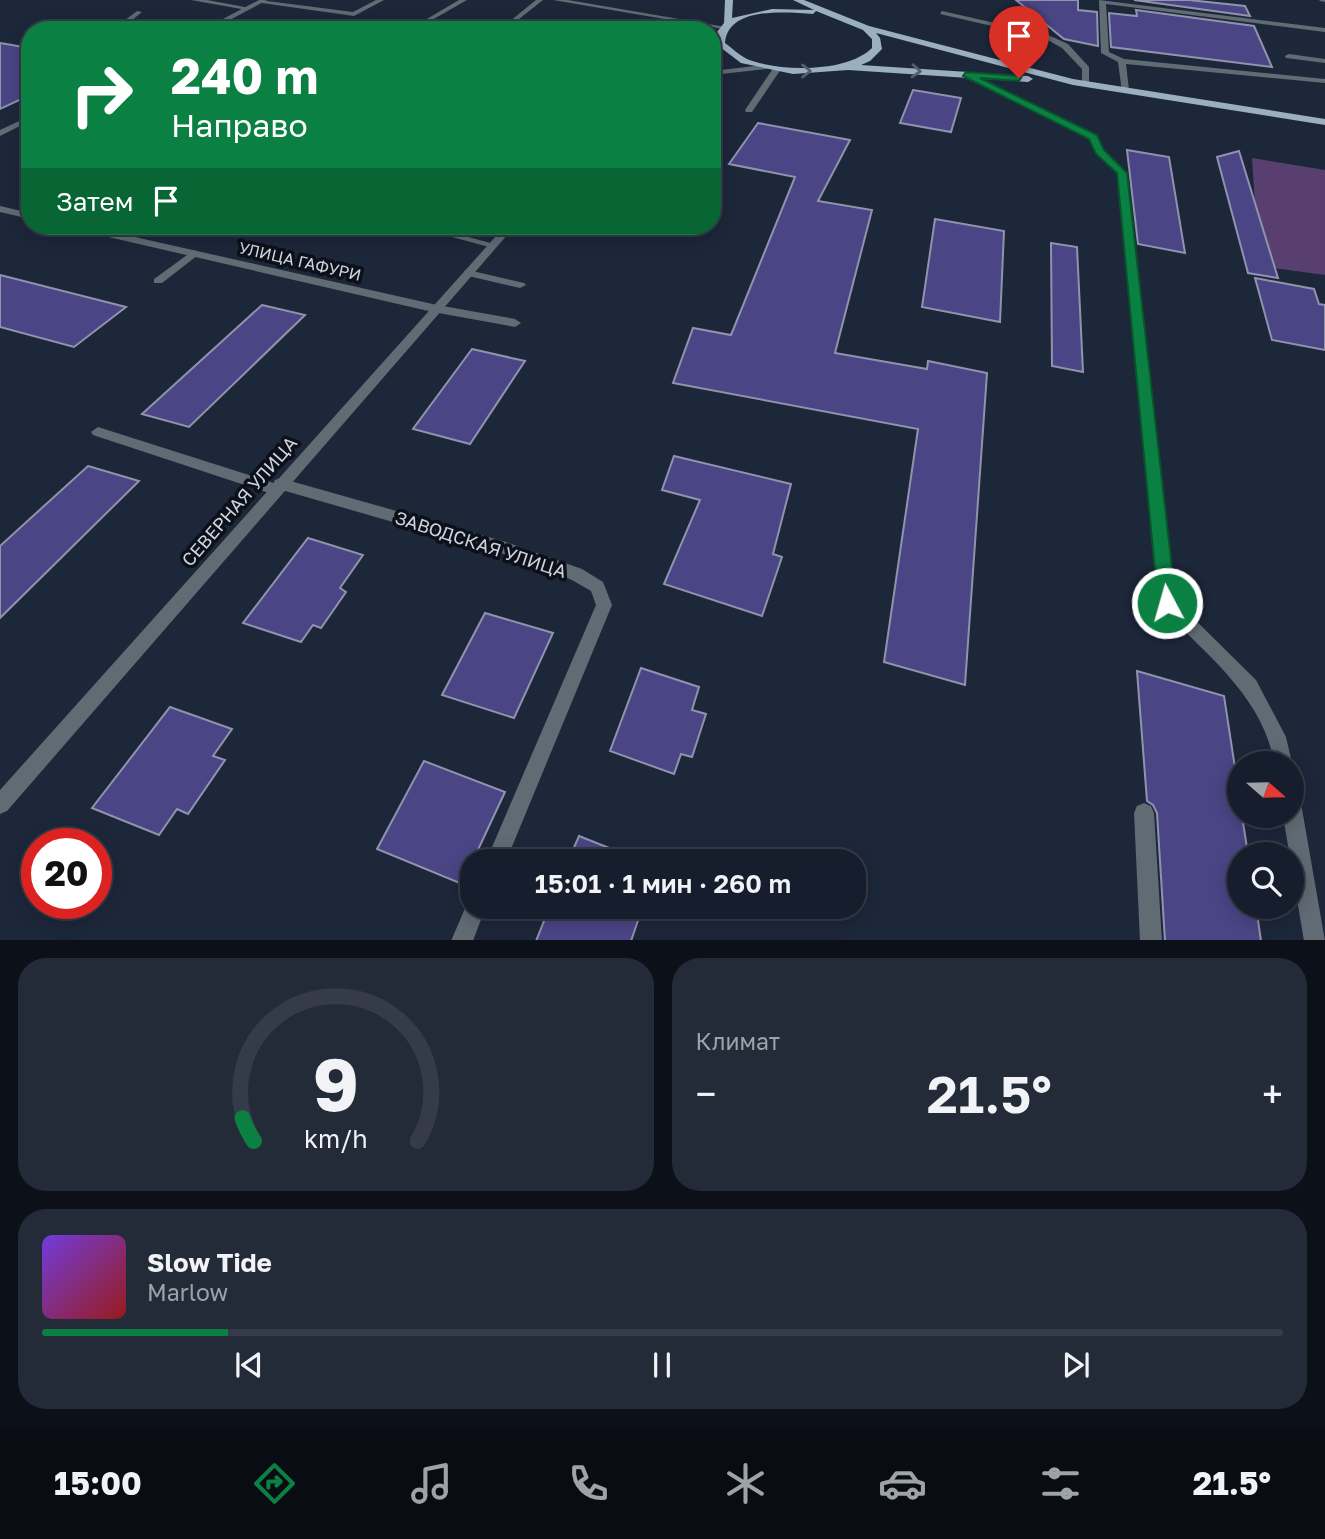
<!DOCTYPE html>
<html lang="ru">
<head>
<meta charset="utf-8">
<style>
  body { margin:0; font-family:"Golos Text",sans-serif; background:#232a38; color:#f1f3f6; height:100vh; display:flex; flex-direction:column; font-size:26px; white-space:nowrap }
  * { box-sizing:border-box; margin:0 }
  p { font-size:23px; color:#9ea2a9 }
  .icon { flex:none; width:38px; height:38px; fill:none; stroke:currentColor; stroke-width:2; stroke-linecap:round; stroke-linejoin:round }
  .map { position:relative; height:940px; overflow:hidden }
  .side { display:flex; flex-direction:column; gap:18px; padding:18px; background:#0c1018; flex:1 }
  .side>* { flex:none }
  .guide { position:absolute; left:21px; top:21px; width:700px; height:214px; border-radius:28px; box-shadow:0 4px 18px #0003,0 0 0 2px #353b48; background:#0b8043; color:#fff; overflow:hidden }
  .needle { width:46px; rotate:110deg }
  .buttons { position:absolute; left:1227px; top:751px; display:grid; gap:14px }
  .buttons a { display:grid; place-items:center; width:77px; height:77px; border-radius:50%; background:#161d2c; box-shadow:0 4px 18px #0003,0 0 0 2px #353b48; font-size:35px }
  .speed { position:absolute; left:21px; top:828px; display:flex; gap:14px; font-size:35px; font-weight:700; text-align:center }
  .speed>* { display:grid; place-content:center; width:91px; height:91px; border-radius:50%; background:#161d2c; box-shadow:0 4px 18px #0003,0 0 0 2px #353b48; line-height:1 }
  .speed .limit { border:10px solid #d22; background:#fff; color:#111 }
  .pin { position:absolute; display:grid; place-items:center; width:60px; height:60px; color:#fff; margin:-72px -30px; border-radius:50% 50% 50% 0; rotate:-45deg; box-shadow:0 0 7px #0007 }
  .pin .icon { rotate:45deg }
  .me { position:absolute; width:77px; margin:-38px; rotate:354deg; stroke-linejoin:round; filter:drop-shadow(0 0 5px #0008) }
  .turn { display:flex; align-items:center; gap:24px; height:147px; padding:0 35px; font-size:32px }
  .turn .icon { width:91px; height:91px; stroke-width:2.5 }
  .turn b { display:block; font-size:49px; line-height:60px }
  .then { display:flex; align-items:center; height:66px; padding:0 35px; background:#0003; gap:14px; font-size:26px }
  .big { font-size:52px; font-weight:600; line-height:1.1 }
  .side .tile { flex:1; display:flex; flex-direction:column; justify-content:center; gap:10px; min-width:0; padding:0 24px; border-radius:28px; background:#232a38 }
  .side .dial { align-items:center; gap:0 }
  .dial svg { height:182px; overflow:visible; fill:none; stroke:#353b48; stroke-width:7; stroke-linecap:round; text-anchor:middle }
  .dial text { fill:#f1f3f6; stroke:none }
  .song { display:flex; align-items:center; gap:21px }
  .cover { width:84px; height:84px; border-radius:10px; background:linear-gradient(135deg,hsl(260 70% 55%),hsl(0 70% 35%)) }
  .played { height:7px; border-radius:4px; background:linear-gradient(90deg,#0b8043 15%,#353b48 15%) }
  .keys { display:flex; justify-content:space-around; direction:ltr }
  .heat { display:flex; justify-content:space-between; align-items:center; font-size:38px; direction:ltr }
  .side .tiles { flex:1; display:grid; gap:18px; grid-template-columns:1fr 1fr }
  .tile:last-child { grid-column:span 2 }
  .trip { position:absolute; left:460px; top:849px; width:406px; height:70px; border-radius:28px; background:#161d2c; box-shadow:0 4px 18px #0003,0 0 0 2px #353b48; font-weight:600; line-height:70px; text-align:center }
  .dock { display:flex; height:112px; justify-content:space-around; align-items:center; background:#090c12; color:#9ea2a9 }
  .dock .icon { width:49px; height:49px }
  .dock .selected { color:#0b8043 }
  .dock b { font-size:32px; color:#f1f3f6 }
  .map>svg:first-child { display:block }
</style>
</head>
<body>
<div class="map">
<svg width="1325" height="941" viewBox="0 0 1325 941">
  <rect width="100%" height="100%" fill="#1d273a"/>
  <path fill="#583f70" d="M1252,158L1325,170V275L1259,266Z"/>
  <g fill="#4a4585" stroke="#9192ac" stroke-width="2">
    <path d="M1016,0H1078V10L1097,12L1098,46L1064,39Z"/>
    <path d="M1134,0H1189L1245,6L1250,16Z"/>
    <path d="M1136,10L1254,26L1272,67L1111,47L1109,13L1137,16Z"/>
    <path d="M0,43L30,48V95L0,109Z"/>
    <path d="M913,90L961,98L951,132L900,123Z"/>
    <path d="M758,123L850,140L818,201L872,210L835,353L927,369L928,361L987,373L965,685L884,662L918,429L673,383L693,328L731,335L795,177L729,164Z"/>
    <path d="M1127,150L1169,157L1185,253L1138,244Z"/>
    <path d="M1239,151L1278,278L1248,273L1217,157Z"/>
    <path d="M935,219L1004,231L1000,322L922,307Z"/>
    <path d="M1051,243L1077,247L1083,372L1052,366Z"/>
    <path d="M0,275L126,307L74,347L0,327Z"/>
    <path d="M1255,278L1314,289L1319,304L1325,305V350L1272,340Z"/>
    <path d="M262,305L305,315L189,427L142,414Z"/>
    <path d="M472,349L525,361L470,444L413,429Z"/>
    <path d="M674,456L791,484L773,554L782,557L762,616L664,584L700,500L662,490Z"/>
    <path d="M88,466L139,481L0,618V546Z"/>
    <path d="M308,538L363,555L340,588L346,592L321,628L313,625L301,642L243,623Z"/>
    <path d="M485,613L553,633L514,718L442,695Z"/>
    <path d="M641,668L699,687L692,710L706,714L692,757L681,754L674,774L610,751Z"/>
    <path d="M1137,671L1224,696L1239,794V816H1242L1248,854H1239V906H1256L1261,941H1165L1157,813L1153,805L1147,801Z"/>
    <path d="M170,707L232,729L213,756L225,760L188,814L177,809L159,835L92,808Z"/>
    <path d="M424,761L505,792L462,884L377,849Z"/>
    <path d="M579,836L642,861H568Z"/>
    <path d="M550,906H643L631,941H536Z"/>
  </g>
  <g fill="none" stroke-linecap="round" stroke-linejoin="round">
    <g fill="#616b73" fill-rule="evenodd">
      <path d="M191,0H207L250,8L247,10Z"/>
      <path d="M259,0L353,12L376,0H384L354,16L262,3Z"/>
      <path d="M459,0H467L425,24L420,23Z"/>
      <path d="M536,0H543L505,30H499Z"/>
      <path d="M1099,0L1325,28V32L1106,4L1109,52L1124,59L1325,79V83L1126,64L1129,90L1122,92L1118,62L1101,53Z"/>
      <path d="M1319,0H1325V2L1320,1Z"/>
      <path d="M137,11L142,12L120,30H112Z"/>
      <path d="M942,11L1048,35L1068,44L1089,67V83L1082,85V69L1062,48L1044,38L940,14Z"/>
      <path d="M1289,54L1325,59V63L1286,58L1285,56Z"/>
      <path d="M774,67L781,69L752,112H746L745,110Z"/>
      <path d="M966,73L1097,135L1104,150L1127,173L1175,600L1256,680L1286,737L1292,763V765V763H1274C1264,698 1205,653 1161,608L1159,603L1117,174L1097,153L1090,139L963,77L962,75Z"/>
      <path d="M411,226H427L498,245L493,248Z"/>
      <path d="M194,250L199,253L198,255L162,283H154V279Z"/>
      <path d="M468,270L524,283L526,285L520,288L464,275V271Z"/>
      <path d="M437,305L515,319L521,323L515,327L433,312L431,309Z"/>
      <path d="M98,427L280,485L282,489L280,493L275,495L93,435L91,432Z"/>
      <path d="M1292,799L1299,802L1302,809L1325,941H1304L1283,816H1292Z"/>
      <path d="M1144,803L1151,806L1154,813L1162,941H1140L1134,813L1137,806Z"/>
    </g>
    <g fill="#616b73" fill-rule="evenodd">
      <path d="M259,0H267L211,30H202Z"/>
      <path d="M30,116V121L0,136V130Z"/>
      <path d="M0,206L30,213V219L0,212Z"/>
      <path d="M69,226H86L437,305L443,309L437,313L74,229Z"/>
      <path d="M280,478L506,542L582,569L603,582L612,605L506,861H486L596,605L591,591L570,579L504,554L275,488L273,484L275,480Z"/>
      <path d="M472,897V906H486L473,941H451L469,899Z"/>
    </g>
    <g fill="#616b73" fill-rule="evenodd">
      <path d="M553,0H568L726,27L723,29Z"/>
      <path d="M719,33L721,36L712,40V35Z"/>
      <path d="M764,65H767V69L712,75V71Z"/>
      <path d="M505,226H515L7,811L0,814V790Z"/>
    </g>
    <path fill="#9aafbf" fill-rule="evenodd" d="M725,0H733L732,18L772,9L814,10L793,0H804L869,26L1073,79L1325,119V125L1073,85L876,33L880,38L882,49L870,61L861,65L1028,76L1033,79L1028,82L848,70L793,74L741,63L716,44L717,32L724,23ZM816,11L863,30L872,39V48C847,73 779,72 747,59C739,55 732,48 725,43C728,6 786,12 813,14Z"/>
  </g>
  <defs><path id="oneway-chevron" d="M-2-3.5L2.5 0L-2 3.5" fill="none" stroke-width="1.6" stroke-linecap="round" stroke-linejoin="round" transform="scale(1.75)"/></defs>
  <g stroke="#53606c">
    <use href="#oneway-chevron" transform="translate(806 71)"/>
    <use href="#oneway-chevron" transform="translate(916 71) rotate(4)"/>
  </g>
  <path fill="#0b8043" stroke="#07532c" stroke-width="2" d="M966,72L1022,76L1019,81L980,78L1097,135L1104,150L1127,173L1176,603L1173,608H1160L1158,603L1117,173L1096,154L1089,139L963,76Z"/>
  <g text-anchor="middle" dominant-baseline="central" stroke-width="7" stroke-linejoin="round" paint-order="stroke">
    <g font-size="16" fill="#cdd4e0" stroke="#0c1019">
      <text transform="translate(300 261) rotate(13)">УЛИЦА ГАФУРИ</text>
    </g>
    <g font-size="18" fill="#cdd4e0" stroke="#0c1019">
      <text transform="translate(239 501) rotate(-49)">СЕВЕРНАЯ УЛИЦА</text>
      <text transform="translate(481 544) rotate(18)">ЗАВОДСКАЯ УЛИЦА</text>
    </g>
  </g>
</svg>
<div class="buttons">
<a><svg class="needle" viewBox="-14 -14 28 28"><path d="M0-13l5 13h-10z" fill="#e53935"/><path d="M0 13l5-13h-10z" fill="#9ea2a9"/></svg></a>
<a><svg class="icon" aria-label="search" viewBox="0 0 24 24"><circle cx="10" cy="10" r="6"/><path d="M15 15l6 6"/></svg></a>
</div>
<div class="speed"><div class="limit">20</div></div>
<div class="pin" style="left:1019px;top:78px;background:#d93025"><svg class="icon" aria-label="arrive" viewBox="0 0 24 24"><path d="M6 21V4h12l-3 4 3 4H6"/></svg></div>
<svg class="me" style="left:1167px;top:603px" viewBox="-20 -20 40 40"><circle r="17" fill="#0b8043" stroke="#fff" stroke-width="3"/><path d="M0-11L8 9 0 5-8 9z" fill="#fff"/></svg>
<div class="trip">15:01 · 1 мин · 260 m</div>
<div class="guide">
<div class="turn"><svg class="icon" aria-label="right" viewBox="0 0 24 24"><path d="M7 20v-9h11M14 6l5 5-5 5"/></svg><div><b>240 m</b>Направо</div></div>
<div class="then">Затем<svg class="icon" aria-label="arrive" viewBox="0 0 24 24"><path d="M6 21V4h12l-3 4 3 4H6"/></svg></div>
</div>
</div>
<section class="side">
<div class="tiles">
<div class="tile dial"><svg viewBox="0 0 100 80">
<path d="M14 69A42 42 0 1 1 86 69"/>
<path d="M14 69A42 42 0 0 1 9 59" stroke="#0b8043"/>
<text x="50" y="56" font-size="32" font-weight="700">9</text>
<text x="50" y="72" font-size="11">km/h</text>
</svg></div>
<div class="tile"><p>Климат</p>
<div class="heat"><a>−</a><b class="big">21.5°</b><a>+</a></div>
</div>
<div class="tile">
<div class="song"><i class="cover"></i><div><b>Slow Tide</b><p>Marlow</p></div></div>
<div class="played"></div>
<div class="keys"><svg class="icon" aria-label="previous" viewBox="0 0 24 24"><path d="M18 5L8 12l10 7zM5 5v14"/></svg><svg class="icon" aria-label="pause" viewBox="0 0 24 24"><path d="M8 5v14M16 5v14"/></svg><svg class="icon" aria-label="next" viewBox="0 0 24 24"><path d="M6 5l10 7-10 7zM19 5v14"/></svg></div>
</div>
</div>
</section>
<nav class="dock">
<b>15:00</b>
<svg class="icon selected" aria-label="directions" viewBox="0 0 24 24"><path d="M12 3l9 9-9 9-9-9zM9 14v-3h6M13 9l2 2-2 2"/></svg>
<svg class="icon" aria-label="music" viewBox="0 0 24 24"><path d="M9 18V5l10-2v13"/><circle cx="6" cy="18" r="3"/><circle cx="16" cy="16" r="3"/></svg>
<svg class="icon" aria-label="phone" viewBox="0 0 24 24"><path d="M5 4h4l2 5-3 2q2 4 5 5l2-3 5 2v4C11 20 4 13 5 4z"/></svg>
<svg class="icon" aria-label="climate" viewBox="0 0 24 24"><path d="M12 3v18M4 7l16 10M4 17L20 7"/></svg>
<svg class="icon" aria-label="car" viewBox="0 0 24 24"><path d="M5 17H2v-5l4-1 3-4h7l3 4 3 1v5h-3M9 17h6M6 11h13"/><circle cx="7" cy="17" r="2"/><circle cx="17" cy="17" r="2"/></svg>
<svg class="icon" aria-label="filters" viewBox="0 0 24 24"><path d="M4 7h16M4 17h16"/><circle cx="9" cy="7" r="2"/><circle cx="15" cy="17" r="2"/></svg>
<b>21.5°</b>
</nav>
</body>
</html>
